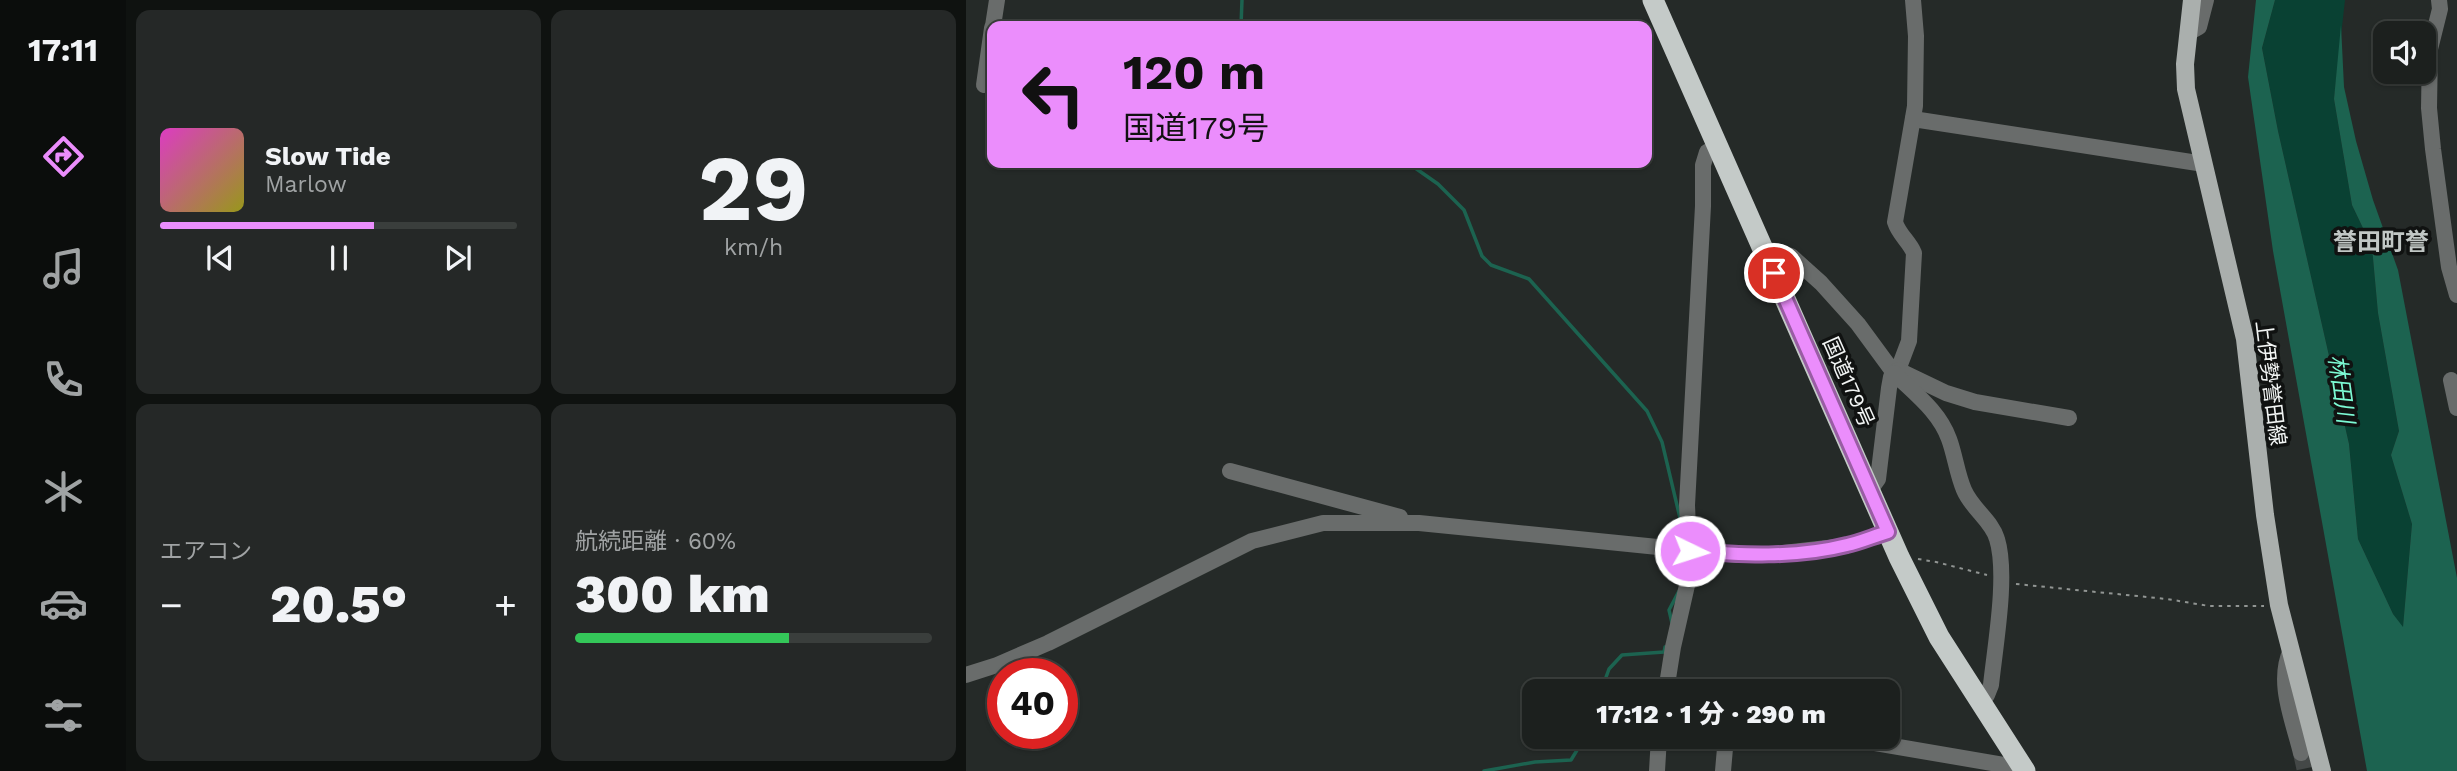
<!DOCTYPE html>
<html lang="ja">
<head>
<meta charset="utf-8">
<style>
  body { margin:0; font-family:"Work Sans","Noto Sans JP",sans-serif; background:#252827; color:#f1f3f6; height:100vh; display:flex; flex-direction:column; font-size:26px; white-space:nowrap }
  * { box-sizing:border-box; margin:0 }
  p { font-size:23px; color:#a0a3a4 }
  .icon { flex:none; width:38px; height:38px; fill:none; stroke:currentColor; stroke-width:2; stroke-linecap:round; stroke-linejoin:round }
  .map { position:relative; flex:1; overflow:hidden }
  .details { display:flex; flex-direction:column; gap:10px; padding:10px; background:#0f1210; width:840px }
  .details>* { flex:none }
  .banner { position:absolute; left:21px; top:21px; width:665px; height:147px; border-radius:14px; box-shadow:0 2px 5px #0004,0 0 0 2px #3a3e3c; background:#eb8dfc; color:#111; overflow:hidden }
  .fabs { position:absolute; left:1407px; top:21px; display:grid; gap:14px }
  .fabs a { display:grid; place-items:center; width:63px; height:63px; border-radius:14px; background:#1c201e; box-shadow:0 2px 5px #0004,0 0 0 2px #3a3e3c; font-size:35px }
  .speed { position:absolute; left:21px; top:658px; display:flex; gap:14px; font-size:35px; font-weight:700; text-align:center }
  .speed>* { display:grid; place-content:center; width:91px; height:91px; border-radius:50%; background:#1c201e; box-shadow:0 2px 5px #0004,0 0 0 2px #3a3e3c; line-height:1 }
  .speed .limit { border:10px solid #d22; background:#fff; color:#111 }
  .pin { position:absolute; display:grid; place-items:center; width:60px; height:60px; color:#fff; margin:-30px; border:4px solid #fff; border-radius:50%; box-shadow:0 2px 7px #0007 }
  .me { position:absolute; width:77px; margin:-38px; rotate:94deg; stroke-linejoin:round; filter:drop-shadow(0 0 5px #0008) }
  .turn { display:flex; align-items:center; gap:24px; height:147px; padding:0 21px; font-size:32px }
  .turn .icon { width:91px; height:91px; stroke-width:2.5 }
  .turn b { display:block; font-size:49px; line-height:60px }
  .big { font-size:52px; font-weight:800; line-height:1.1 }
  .details .tile { flex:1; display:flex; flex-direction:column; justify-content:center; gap:10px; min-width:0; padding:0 24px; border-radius:14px; background:#252827 }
  .details .dial { align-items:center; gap:0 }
  .dial b { font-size:91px; line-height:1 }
  .song { display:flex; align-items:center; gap:21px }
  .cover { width:84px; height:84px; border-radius:10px; background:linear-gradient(135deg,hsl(310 70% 55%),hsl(60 70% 35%)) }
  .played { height:7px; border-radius:4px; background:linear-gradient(90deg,#eb8dfc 60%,#3a3e3c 60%) }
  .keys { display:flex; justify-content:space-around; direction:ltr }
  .heat { display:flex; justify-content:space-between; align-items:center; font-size:38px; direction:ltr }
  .charge { height:10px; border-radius:5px; background:linear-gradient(90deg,#34c759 60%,#3a3e3c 0) }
  .details .tiles { flex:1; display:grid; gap:10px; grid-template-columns:repeat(2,1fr) }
  .trip { position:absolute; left:556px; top:679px; width:378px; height:70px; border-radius:14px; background:#1c201e; box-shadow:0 2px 5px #0004,0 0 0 2px #3a3e3c; font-weight:800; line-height:70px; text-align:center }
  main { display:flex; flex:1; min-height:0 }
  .dock { display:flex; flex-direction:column; width:126px; justify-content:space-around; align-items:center; background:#0b0d0c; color:#a0a3a4 }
  .dock .icon { width:49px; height:49px }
  .dock .active { color:#eb8dfc }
  .dock b { font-size:32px; color:#f1f3f6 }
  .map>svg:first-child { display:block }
</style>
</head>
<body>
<main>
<nav class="dock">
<b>17:11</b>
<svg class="icon active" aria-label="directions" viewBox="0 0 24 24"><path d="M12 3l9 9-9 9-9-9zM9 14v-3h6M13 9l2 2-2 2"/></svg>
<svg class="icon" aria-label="music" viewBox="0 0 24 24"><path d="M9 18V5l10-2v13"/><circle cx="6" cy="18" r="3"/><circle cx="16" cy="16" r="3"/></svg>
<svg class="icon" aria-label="phone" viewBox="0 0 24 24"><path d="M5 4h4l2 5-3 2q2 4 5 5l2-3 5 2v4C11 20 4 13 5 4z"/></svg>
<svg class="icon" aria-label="climate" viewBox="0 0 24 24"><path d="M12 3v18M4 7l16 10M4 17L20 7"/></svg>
<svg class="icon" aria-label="car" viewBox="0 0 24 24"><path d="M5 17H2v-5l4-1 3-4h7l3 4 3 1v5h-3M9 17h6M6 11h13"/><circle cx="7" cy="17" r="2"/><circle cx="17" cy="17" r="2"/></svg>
<svg class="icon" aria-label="filters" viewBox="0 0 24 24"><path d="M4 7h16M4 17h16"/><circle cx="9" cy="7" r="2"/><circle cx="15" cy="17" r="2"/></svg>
</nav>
<section class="details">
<div class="tiles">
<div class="tile">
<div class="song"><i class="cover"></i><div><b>Slow Tide</b><p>Marlow</p></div></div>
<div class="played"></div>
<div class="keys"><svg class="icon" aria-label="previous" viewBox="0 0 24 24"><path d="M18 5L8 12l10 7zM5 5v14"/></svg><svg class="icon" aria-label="pause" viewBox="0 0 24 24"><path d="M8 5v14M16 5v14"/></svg><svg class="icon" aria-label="next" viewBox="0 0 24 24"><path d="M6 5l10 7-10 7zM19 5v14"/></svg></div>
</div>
<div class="tile dial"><b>29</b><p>km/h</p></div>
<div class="tile"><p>エアコン</p>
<div class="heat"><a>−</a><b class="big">20.5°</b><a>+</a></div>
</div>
<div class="tile"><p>航続距離 · 60%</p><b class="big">300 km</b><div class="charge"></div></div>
</div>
</section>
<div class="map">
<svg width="1491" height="771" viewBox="0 0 1491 771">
  <rect width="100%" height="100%" fill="#252a28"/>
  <path fill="#094133" d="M1309,0H1379L1368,99L1386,205L1406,247L1412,313L1433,431L1425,455L1446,524L1437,628L1427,614L1392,539L1383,444L1312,131L1296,48Z"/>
  <path fill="#1c6350" d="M1290,0H1309L1296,48L1312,131L1383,444L1392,539L1427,614L1437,627L1446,524L1425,455L1433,431L1412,313L1406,247L1386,205L1368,99L1375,25L1378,87L1390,141L1407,200L1432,270L1491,578V771H1401L1307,251L1282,77Z"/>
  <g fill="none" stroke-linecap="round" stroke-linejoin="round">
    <g stroke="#1c6350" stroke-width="3.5">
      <path d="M275,26L276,0"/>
      <path d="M442,163L472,184L498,210L516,256L525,265L563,279L681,411L696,442L714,518"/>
      <path d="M706,623L703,610L713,591"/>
      <path d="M635,691L643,669L656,655L698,652L699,647"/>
      <path d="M518,771L569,762L605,760L619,737"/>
    </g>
    <path stroke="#444847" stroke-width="16" stroke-dasharray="16 8" stroke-linecap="butt" d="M1335,753L1339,771"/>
    <g stroke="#919593" stroke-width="2" stroke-dasharray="3.5 5" stroke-linecap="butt">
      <path d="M952,559L970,562L1021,575"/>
      <path d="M1050,584L1201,599L1243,606H1298"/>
    </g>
    <g stroke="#696c6b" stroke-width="16">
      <path d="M1473,0L1474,9L1464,49L1463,108L1467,149L1483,267L1491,295"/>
      <path d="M27,26L31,0"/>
      <path d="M1222,33L1233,27L1240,0"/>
      <path d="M18,85L26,28"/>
      <path d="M947,119L1238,164"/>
      <path d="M798,250L810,251L825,256L855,283L892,324L928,373L932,370L943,341L948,253C943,241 933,235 929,222L949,106L950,36L947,0"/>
      <path d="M932,370L980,393L1009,402L1103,418"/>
      <path d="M1485,380L1491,408"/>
      <path d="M264,471L434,517"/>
      <path d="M904,490L912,479L923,388L925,377L928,373C948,393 973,411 983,439C989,455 991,474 998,490C1006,509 1026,521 1031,539C1042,575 1029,646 1025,685L1021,695L1014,704"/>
      <path d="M1325,650C1310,682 1327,720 1335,753"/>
      <path d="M0,675L31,665L82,643L286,541L357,523H453L771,555L808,554L879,546L922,532"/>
      <path d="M700,691L707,647L724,572L721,505L737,206V165L741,152L753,147"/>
      <path d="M874,737L1055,768"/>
      <path d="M691,771L693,737"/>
      <path d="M757,771L760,737"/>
    </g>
    <path stroke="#aaafad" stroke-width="18" d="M1226,0L1219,64L1220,89L1279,339L1299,515L1313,605L1356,771"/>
    <path stroke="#c4cac8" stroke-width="21" d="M687,0L933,557L973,637L1059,771"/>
  </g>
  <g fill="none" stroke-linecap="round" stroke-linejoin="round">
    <g stroke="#995ca4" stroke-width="18">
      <path id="route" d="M724,551C775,555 830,558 881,545C895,542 908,536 922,532L808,273"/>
    </g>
    <use href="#route" stroke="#eb8dfc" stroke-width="12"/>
  </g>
  <g text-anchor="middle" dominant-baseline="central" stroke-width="7" stroke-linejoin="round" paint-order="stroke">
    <g font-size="21" fill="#f2f5f4" stroke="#101211">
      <text transform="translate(883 382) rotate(66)">国道179号</text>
      <text transform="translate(1305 383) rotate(83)">上伊勢誉田線</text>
    </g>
    <g font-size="23" font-style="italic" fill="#7cfad4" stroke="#101211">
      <text transform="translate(1375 389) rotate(82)">林田川</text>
    </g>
    <g font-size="24" font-weight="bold" fill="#c1c7c5" stroke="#101211">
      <text x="1415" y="242">誉田町誉</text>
    </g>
  </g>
</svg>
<div class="fabs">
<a><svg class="icon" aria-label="sound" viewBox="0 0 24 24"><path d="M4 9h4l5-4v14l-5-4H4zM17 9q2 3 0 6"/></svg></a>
</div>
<div class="speed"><div class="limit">40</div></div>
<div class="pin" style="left:808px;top:273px;background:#d93025"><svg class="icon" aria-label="arrive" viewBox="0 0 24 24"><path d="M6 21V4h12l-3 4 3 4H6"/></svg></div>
<svg class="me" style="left:724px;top:551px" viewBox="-20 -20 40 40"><circle r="17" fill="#eb8dfc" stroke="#fff" stroke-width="3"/><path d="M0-11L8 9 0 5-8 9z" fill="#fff"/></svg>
<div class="trip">17:12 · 1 分 · 290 m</div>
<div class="banner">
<div class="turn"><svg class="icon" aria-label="left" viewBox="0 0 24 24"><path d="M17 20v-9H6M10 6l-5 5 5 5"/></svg><div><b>120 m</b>国道179号</div></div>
</div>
</div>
</main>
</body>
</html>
